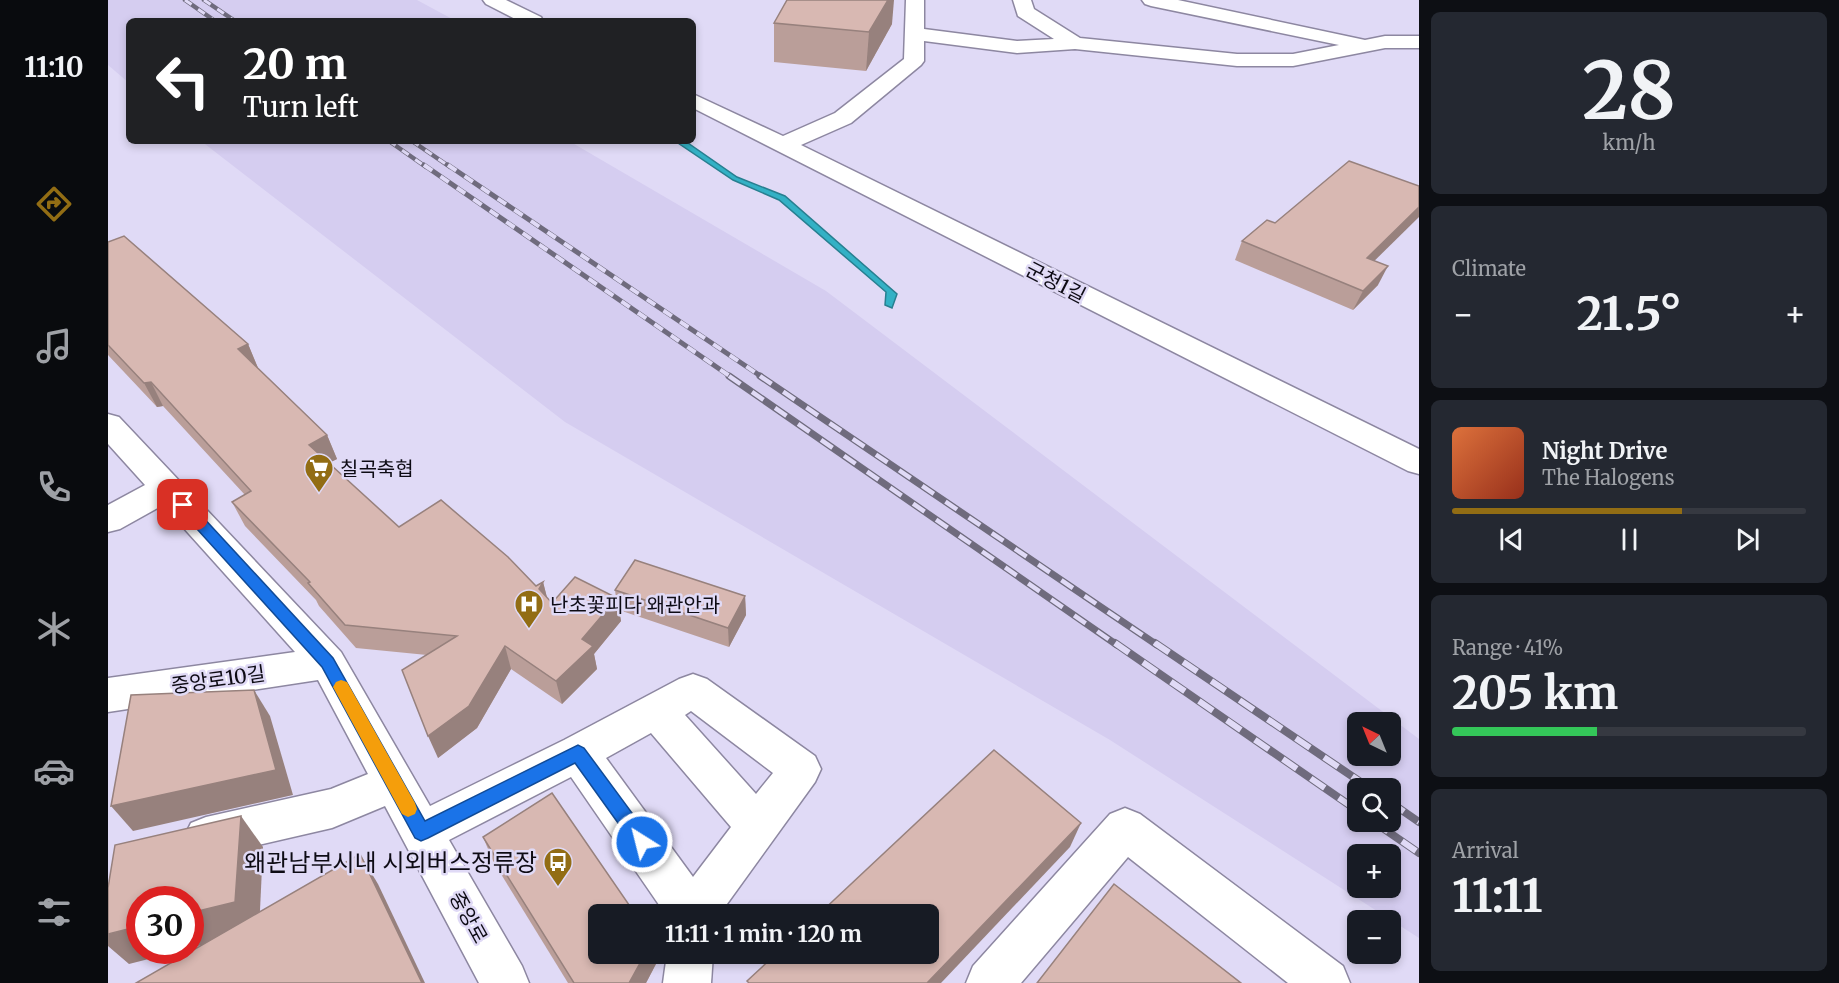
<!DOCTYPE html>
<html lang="en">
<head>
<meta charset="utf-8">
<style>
  body { margin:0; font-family:Merriweather,"Noto Sans KR",serif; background:#242831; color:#f1f3f6; height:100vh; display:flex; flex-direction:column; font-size:22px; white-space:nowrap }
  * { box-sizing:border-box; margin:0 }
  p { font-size:20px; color:#9ea1a6 }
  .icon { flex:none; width:33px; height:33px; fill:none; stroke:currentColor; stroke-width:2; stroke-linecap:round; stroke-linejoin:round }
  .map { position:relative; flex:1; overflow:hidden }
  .panel { display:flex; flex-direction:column; gap:12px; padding:12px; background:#0d0f14; width:420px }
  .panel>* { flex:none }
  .top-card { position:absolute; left:18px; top:18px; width:570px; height:126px; border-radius:9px; box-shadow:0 3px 9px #0003; background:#202124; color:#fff; overflow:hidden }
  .needle { width:39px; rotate:317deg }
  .controls { position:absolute; left:1239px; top:712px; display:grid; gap:12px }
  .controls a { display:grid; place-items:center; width:54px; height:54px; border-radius:9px; background:#171b24; box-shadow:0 3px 9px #0003; font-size:30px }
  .speed { position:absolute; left:18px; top:886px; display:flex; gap:12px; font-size:30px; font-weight:700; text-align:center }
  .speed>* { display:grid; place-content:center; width:78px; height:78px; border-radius:50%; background:#171b24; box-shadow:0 3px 9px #0003; line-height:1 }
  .speed .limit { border:9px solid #d22; background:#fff; color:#111 }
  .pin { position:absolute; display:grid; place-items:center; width:51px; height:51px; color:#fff; margin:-26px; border-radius:12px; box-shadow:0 3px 9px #0006 }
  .me { position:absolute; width:66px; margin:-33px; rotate:324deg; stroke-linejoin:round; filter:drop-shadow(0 0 4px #0008) }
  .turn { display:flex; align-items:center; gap:21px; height:126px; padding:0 18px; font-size:27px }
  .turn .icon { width:78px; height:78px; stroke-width:2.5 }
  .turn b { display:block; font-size:42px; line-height:51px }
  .big { font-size:45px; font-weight:700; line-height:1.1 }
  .panel .widget { flex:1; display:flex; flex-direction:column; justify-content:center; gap:9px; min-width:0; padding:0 21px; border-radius:9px; background:#242831 }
  .panel .dial { align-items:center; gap:0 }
  .dial b { font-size:78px; line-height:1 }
  .song { display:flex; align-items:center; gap:18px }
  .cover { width:72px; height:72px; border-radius:9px; background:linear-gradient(135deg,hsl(20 70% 55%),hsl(10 70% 35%)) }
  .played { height:6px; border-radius:3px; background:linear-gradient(90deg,#926d14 65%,#363941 65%) }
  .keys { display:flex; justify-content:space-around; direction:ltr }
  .heat { display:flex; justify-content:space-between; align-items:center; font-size:33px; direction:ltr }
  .charge { height:9px; border-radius:4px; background:linear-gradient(90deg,#34c759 41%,#363941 0) }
  .trip { position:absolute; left:480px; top:904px; width:351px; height:60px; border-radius:9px; background:#171b24; box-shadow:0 3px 9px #0003; font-weight:700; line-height:60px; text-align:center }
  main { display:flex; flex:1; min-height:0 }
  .tab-bar { display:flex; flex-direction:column; width:108px; justify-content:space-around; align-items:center; background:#090b0e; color:#9ea1a6 }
  .tab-bar .icon { width:42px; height:42px }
  .tab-bar .active { color:#926d14 }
  .tab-bar b { font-size:27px; color:#f1f3f6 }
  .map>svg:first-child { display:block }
</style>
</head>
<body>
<main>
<nav class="tab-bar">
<b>11:10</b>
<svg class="icon active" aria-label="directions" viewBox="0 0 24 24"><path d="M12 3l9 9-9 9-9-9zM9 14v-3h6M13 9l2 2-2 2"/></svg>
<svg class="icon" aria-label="music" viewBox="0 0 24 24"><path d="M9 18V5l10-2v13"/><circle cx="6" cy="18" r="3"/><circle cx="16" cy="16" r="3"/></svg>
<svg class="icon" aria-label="phone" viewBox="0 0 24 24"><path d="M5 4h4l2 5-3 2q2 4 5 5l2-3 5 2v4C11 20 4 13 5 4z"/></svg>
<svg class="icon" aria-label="climate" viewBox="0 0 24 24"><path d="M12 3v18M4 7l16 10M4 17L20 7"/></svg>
<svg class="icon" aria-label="car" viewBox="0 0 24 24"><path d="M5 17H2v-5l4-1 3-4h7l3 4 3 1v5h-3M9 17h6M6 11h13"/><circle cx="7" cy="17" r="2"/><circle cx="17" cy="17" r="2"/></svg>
<svg class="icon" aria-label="filters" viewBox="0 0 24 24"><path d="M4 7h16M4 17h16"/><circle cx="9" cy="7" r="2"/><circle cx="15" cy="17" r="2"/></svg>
</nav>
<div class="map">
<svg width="1311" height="983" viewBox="0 0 1311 983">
  <rect width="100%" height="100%" fill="#e0daf6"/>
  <g fill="#d5cdf0" fill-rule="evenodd">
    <path d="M0,0H309L348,21H21V83L0,65Z"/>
    <path d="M93,141H461L718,291L1311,739V938L1002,740L457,422ZM1250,723H1282V756H1250ZM1250,789H1282V822H1250ZM1250,855H1282V888H1250Z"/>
  </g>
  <path fill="#33b1c5" stroke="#287f90" stroke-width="1.5" d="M567,141H577L629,177L677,196L789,294L784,308L777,305L778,292L671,200L625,180Z"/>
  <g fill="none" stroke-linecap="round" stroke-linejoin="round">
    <g stroke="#8d87a1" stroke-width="3">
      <g id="minor">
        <path d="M375,0H398L433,17L435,21H411L378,4Z"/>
        <path d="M798,0H816V29L909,41L946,39L910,16L905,0H923L926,9L972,38L1129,54H1185L1231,45L1043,6L1037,4L1034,0H1070L1257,40L1277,36H1311V48H1277L1185,66H1129L967,49L909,53L816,41V61L813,65L743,123L693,145L1311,449V474L1300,471L585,108V94L675,136L727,113L796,59Z"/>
        <path d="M0,414L11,417L233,652L322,806L456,740L571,679L585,674L599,679L707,756L713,769L707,782L611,915H558L463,777L341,840L414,966L421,983H371L277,806L224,828L98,857L83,851L76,837L83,823L98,817L223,789L260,774L210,680L0,712V678L187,652L55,505L12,529L0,532V505L37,485L0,444ZM583,711L665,773L648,794L577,715ZM543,733L623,827L585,877L498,758Z"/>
        <path d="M1017,808L1032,814L1235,966L1242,983H1180L1020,857L913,983H858L865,966L1002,814Z"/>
        <path d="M559,954H605L603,983H555Z"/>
      </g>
    </g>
    <use href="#minor" fill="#fff" fill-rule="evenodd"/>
    <g stroke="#6f6b7d" stroke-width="4.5">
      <g id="rail-far3">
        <path d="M77,0L107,21"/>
        <path d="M96,0L127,21"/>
        <path d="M281,141L318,167"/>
        <path d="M304,141L342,167"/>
      </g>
    </g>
    <g stroke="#6f6b7d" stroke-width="5">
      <g id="rail-far2">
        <path d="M316,165L623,377"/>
        <path d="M340,165L654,377"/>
      </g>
    </g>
    <g stroke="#6f6b7d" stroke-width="7">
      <g id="rail-far1">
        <path d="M621,376L1009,645"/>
        <path d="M652,376L1049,645"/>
      </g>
    </g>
    <g stroke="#6f6b7d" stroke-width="8">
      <g id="rail">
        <path d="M1007,643L1250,811"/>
        <path d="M1047,643L1263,789"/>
        <path d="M1282,802L1311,822"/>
        <path d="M1266,822L1311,853"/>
      </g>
    </g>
    <use href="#rail-far3" stroke="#e0daf6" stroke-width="3" stroke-dasharray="8" stroke-linecap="butt"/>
    <use href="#rail-far2" stroke="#e0daf6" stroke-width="4" stroke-dasharray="10" stroke-linecap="butt"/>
    <use href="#rail-far1" stroke="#e0daf6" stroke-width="4.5" stroke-dasharray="14" stroke-linecap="butt"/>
    <use href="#rail" stroke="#e0daf6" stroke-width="6" stroke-dasharray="17" stroke-linecap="butt"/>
  </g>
  <g fill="#ba9e99">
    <path d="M666,23L784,24L758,71L666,62Z"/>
    <path d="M1134,241L1266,261L1270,285L1245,310L1127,260Z"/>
    <path d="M0,242L140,344L150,368L219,435L229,459L221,463L291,527L428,586L435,582L439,598L444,603L508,598L507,590L637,596L638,615L621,647L511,610L513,621L486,654L489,669L454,704L403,669L369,728L330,758L319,655L248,648L211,606L208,600L137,526L124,502L137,495L55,406L49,407L0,355Z"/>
    <path d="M375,837L549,962L538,983H460L385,861Z"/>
  </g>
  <g fill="#97817d">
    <path d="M780,0H786L784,24L758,71L761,32Z"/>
    <path d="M1311,207V217L1250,277L1259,258Z"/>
    <path d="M1280,266L1270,285L1245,310L1255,291Z"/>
    <path d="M140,344L150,368L130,349Z"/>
    <path d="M43,382L55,406L49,407L36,383Z"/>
    <path d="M219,435L229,459L211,468L201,445Z"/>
    <path d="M435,582L441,605L431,589Z"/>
    <path d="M637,596L638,615L621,647L620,628Z"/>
    <path d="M509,598L513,621L486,654L489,669L454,704L448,681L474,639Z"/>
    <path d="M397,646L403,669L369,728L330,758L320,736Z"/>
    <path d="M146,690L162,716L185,795L25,831L3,806Z"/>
    <path d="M133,816L155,847L151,931L82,948V913Z"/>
    <path d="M973,823L962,847L833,983H819Z"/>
    <path d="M252,854L270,884L317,983H314Z"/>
    <path d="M32,926V951H72L21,964L0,946V934Z"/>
    <path d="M537,954H548L549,962L538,983H521Z"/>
  </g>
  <g fill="#d8b8b2" stroke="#97817d" stroke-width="1.5">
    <path d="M679,0H780L761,32L666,23Z"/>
    <path d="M1241,161L1311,186V207L1259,258L1280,266L1255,291L1134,241L1159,220L1167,223Z"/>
    <path d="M16,236L140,344L130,349L219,435L201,445L291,527L333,500L400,557L428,586L435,582L431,589L444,603L467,577L509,598L474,639L485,646L448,681L397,646L361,706L320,736L294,670L349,636L237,625L200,583L202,582L124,502L143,491L43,382L36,383L0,345V242Z"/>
    <path d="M527,560L637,596L620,628L507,590Z"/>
    <path d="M146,690L168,770L3,806L23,695Z"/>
    <path d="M886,750L973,823L819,983H641L639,981L668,954H820V915H710Z"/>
    <path d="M444,793L528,915H490V954H537L521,983H466L375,837Z"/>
    <path d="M133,816L127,902L82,913V900H32V926L0,934V888L7,845Z"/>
    <path d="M252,854L314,983H28Z"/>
    <path d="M1006,884L1133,983H929Z"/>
  </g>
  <path fill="#1a73e8" stroke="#114b97" stroke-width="1.5" d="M75,500L80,501L225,658L317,821L470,745L476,748L541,836L543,842L541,848L534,850L528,848L467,763L320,838L313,841L307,838L214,667L70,508L68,505L70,501Z"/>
  <path fill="#f59e0b" d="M233,680L239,682L307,803L309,809L307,814L300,817L294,814L225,687L228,682Z"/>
  <defs>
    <g id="supermarket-pin" transform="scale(1.5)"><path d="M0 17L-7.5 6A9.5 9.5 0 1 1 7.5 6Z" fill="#926d14" stroke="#e0daf6"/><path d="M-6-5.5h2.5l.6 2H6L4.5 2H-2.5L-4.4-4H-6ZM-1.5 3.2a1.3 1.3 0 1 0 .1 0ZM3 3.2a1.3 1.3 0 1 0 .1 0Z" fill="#fff"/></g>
    <g id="hospital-pin" transform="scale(1.5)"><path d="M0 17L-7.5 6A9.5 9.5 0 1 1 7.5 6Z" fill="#926d14" stroke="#e0daf6"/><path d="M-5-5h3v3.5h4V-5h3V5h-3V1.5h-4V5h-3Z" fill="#fff"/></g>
    <g id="bus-pin" transform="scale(1.5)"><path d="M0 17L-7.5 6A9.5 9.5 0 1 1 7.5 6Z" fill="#926d14" stroke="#e0daf6"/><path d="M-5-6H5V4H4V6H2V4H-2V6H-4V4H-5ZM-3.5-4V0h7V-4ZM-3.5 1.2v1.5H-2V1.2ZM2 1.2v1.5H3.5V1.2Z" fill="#fff"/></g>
  </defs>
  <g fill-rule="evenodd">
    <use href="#supermarket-pin" x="211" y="468"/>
    <use href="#hospital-pin" x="421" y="604"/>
    <use href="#bus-pin" x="450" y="862"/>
  </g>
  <g text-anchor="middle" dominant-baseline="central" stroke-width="5" stroke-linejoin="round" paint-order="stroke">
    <g font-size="20" fill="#0d0b14" stroke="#e0daf6">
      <text transform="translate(948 282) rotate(27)">군청1길</text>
      <text transform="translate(110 679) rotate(-8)">중앙로10길</text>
      <text transform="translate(361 917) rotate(61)">중앙로</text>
    </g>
    <g font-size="20" fill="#0d0b14" stroke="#e0daf6" text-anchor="start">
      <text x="232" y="468">칠곡축협</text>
      <text x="442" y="604">난초꽃피다 왜관안과</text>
    </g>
    <g font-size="24" fill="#0d0b14" stroke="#e0daf6" text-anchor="end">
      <text x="429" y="862">왜관남부시내 시외버스정류장</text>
    </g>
  </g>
</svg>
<div class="controls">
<a><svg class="needle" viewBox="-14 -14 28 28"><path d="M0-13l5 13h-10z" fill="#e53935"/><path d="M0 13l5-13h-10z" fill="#9ea1a6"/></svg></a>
<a><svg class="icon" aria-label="search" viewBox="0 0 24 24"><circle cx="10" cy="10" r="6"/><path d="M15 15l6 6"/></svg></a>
<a>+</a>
<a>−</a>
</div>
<div class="speed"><div class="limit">30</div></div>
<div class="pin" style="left:75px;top:505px;background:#d93025"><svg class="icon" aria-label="arrive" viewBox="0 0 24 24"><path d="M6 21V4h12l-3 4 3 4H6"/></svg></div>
<svg class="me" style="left:534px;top:842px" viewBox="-20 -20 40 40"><circle r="17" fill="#1a73e8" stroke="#fff" stroke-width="3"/><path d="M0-11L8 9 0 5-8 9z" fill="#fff"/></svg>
<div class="trip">11:11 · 1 min · 120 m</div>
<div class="top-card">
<div class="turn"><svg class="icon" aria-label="left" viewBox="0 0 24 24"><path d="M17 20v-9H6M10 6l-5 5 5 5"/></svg><div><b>20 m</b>Turn left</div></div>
</div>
</div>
<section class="panel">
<div class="widget dial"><b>28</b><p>km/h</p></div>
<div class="widget"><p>Climate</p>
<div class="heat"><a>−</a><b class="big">21.5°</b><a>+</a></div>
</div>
<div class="widget">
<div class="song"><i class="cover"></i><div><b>Night Drive</b><p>The Halogens</p></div></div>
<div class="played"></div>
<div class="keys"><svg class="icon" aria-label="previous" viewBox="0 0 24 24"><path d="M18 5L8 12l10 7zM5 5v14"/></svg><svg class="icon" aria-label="pause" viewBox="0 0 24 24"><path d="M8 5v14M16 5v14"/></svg><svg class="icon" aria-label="next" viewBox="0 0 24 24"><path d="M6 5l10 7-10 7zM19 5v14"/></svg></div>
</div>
<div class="widget"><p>Range · 41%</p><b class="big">205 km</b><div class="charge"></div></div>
<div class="widget"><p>Arrival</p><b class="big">11:11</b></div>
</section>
</main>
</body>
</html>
